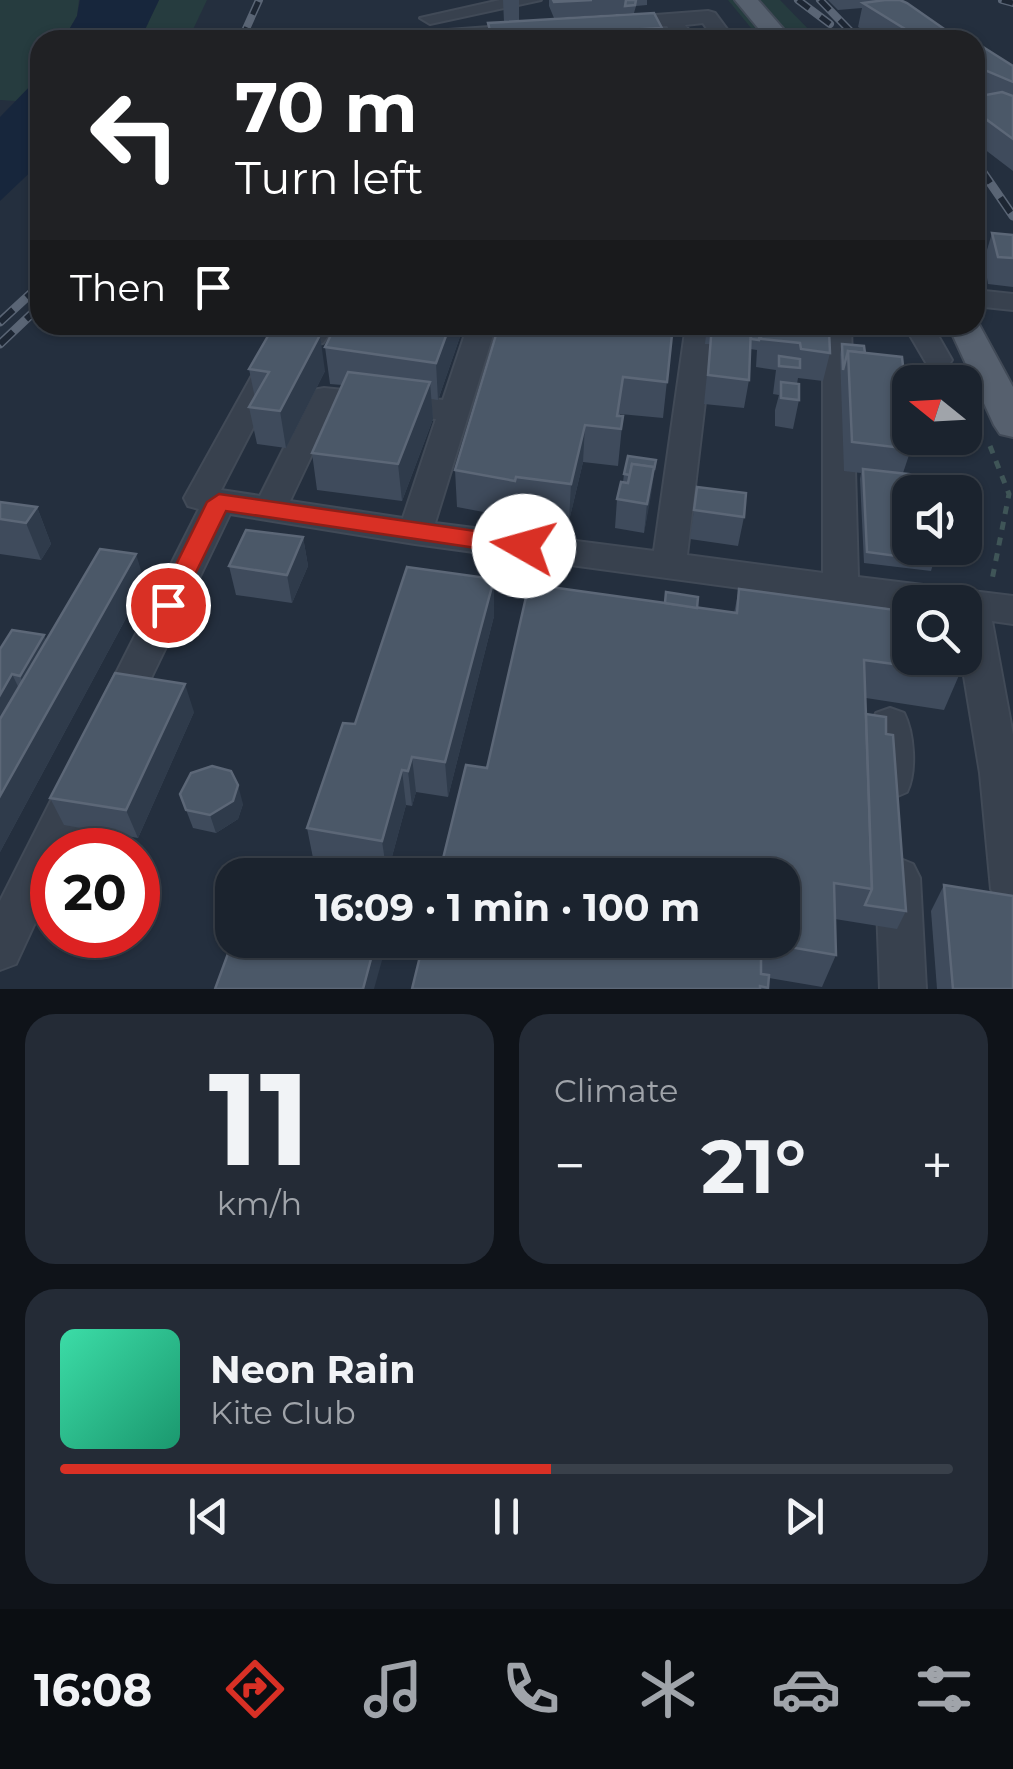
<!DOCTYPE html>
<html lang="en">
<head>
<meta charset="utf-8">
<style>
  body { margin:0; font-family:Montserrat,sans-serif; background:#242b36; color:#f1f3f6; height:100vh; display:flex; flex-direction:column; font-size:38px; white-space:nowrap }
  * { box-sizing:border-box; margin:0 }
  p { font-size:32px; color:#a0a4aa }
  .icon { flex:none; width:55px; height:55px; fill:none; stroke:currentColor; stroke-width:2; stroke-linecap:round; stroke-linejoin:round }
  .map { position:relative; height:989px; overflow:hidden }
  .details { display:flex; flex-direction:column; gap:25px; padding:25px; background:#0f1319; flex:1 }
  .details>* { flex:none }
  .guide { position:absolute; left:30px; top:30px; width:955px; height:305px; border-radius:30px; box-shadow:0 2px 8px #0004,0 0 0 2px #39404a; background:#202124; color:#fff; overflow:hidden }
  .needle { width:65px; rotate:288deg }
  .fabs { position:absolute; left:892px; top:365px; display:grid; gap:20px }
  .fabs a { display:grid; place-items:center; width:90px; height:90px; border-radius:20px; background:#1b232e; box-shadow:0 2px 8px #0004,0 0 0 2px #39404a; font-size:50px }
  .speed { position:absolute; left:30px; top:828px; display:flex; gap:20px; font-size:50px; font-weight:700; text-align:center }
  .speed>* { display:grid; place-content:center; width:130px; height:130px; border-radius:50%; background:#1b232e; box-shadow:0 2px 8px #0004,0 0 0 2px #39404a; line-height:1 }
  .speed .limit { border:15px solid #d22; background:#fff; color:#111 }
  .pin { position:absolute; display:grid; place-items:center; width:85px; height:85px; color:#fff; margin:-42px; border:5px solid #fff; border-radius:50%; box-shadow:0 2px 10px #0007 }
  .me { position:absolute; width:110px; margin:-55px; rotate:277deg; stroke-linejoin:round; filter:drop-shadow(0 0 8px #0008) }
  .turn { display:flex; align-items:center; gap:35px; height:210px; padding:0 40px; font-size:45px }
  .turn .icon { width:130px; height:130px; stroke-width:2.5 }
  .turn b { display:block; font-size:70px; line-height:85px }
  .then { display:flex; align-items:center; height:95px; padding:0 40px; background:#0003; gap:20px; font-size:38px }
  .big { font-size:75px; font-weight:700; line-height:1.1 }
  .details .tile { flex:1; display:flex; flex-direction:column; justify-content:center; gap:15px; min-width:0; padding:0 35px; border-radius:30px; background:#242b36 }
  .details .dial { align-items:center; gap:0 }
  .dial b { font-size:130px; line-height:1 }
  .song { display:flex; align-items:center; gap:30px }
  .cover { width:120px; height:120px; border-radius:15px; background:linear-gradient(135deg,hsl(160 70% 55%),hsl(160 70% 35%)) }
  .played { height:10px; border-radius:5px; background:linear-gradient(90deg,#d93025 55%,#39404a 55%) }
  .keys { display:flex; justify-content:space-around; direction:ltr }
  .heat { display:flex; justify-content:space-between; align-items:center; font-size:55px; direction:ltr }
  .details .tiles { flex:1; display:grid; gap:25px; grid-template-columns:1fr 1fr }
  .tile:last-child { grid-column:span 2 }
  .trip { position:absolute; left:215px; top:858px; width:585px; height:100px; border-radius:30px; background:#1b232e; box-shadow:0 2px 8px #0004,0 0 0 2px #39404a; font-weight:700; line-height:100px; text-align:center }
  .tab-bar { display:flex; height:160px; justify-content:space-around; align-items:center; background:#0b0e12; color:#a0a4aa }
  .tab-bar .icon { width:70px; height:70px }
  .tab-bar .selected { color:#d93025 }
  .tab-bar b { font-size:45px; color:#f1f3f6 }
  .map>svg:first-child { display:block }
</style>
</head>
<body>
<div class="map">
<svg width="1013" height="989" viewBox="0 0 1013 989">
  <rect width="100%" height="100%" fill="#242f3e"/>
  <g fill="#263c3f">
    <path d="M0,0H79L77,16L63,40H40V76L16,101L0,100Z"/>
    <path d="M159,0H207L188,40H140Z"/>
    <path d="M728,0H780L819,40H761Z"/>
  </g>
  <g fill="#17263c">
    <path d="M80,0H159L140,40H63L77,16Z"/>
    <path d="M40,76V163L0,201V117Z"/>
  </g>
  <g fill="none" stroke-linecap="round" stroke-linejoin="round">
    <g stroke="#414a57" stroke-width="4">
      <g id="minor">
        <path d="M500,0H541L430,24L420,18Z"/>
        <path d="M708,11L715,13L735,40H715L703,23L685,25L696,40H676L667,26L616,30L606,24L616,18Z"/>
        <path d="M532,24L539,26V34L441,40L438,36L448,30Z"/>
        <path d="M975,290L1013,294V310L975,306Z"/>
        <path d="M245,325H335L323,343L313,345L249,331Z"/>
        <path d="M468,325H496L435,523L654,551L686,325H714L687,555L823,573V325H851L858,577L1013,596V624L992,621L1013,735V909L998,903L991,889L980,773L961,658H965V602H910V611L415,544L230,514L129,724L115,729L101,724L96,713L199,509L188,506L184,498L264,354H284L288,360L221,490L260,496L313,390L324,388L443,400ZM334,408L436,419L403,518L290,501Z"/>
        <path d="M904,325H932L952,360L948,366H928Z"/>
        <path d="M890,708L904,713C914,733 917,771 907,792L893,798L879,792C869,772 866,733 876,713Z"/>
        <path d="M80,766L94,771L100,784L69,850H52V886L16,964L0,970V901L66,771Z"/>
        <path d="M898,858L913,864L920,878L926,989H880L876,878L883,864Z"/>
      </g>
    </g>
    <g stroke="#414a57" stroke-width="4">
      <g id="major">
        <path d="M735,0H758L793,40H768Z"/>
        <path d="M975,317L1013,387V437L1000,434L994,425L948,325H975Z"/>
      </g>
    </g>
    <path stroke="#3f5557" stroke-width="5" stroke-dasharray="8 8" stroke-linecap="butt" d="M990,446L1009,494L992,580"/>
    <use href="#minor" fill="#38414e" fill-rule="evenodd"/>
    <use href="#major" fill="#56606e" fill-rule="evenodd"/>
    <g stroke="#5a6575" stroke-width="8">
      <g id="rail-far1">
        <path d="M798,0L830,24"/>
        <path d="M820,0L859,40"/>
        <path d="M1002,0L1013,3"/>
        <path d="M241,40L259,0"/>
        <path d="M975,161L982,171"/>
      </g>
    </g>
    <g stroke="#5a6575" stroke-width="9">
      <g id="rail">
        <path d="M980,168L1013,216"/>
        <path d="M0,322L40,285"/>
        <path d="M0,344L40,306"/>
      </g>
    </g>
    <use href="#rail-far1" stroke="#1d2633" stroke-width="5" stroke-dasharray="14" stroke-linecap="butt"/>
    <use href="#rail" stroke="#1d2633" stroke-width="6" stroke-dasharray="18" stroke-linecap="butt"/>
  </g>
  <g fill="#3f4b5c">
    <path d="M503,0H519V21L662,28L661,40H488V23L504,22Z"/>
    <path d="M549,0H647V5L636,6L634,13L554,18L549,6Z"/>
    <path d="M828,0H879L960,40H879L858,27L862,8L838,10Z"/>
    <path d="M975,49L1013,66V171L975,142V97L980,96L975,94Z"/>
    <path d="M992,233L1013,235V287L988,284L984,260Z"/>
    <path d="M336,325H464L438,400L431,399L433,419L402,501L317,490L312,453L342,385L330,384L325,347Z"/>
    <path d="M673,325L663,418L620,414V416H623L618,466L583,462L569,521L515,514V518L457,507L455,470Z"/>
    <path d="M707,325L794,327L830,353L823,381L798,378L797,384L799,400L793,429L775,426V410L779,395L773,394L776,370L756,367L757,350L750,349L749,380L744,408L704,404L710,344H705Z"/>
    <path d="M842,344L865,353L906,393H910L909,429L911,449L903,473L934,561L931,571L864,563L860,479L861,473L844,471L840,354Z"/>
    <path d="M249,369L325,371L286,448L257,444L249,407L255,398Z"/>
    <path d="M656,460L644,533L615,528L617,499L623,482L624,474Z"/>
    <path d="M697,487L744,517L738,546L690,539Z"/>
    <path d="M0,502L37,507L51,544L41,560L0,554Z"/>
    <path d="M303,537L308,566L292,603L236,595L229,566Z"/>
    <path d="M145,583L0,852V649L44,635L46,641Z"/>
    <path d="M739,589L960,673L944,710L866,698V714L886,734L906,911L897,929L835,919L836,955L822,987L769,978L768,989H412L487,768L697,608L734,613Z"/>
    <path d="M494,616L448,797L416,792L412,806L406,805L387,875L314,863L307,828L355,724Z"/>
    <path d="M194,712L138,838L64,825L50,798Z"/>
    <path d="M180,794L243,804L238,819L216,833L193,828Z"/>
    <path d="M944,885L1013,989H937L931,911Z"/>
  </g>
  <g fill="#2f3b4b">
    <path d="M450,325H464L438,400L436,363Z"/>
    <path d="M320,335L325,371L286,448L280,411Z"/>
    <path d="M430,382L433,419L402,501L398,464Z"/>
    <path d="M585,425L583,462L569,521L571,484Z"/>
    <path d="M656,460L651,496L644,533L647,504Z"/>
    <path d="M37,507L51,544L41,560L26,523Z"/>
    <path d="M303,537L308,566L292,603L287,575Z"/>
    <path d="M136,554L145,583L0,852V796Z"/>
    <path d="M494,579V616L448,797L445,762Z"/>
    <path d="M44,635L56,664L33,704L20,676Z"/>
    <path d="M12,674L26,703L0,748V695Z"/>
    <path d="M185,684L194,712L138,838L126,810Z"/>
    <path d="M412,757L416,792L412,806L408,771Z"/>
    <path d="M402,770L406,805L387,875L382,841Z"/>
    <path d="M238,785L243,804L238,819L216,833L210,815Z"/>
    <path d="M376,940H385L386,946L374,989H363Z"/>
  </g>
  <g fill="#4b5868" stroke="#5c6777" stroke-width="2.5">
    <path d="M553,0H592L554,2Z"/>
    <path d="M626,0H636L635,5L625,6Z"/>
    <path d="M885,0H900L907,3L960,40H923L863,3Z"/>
    <path d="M654,13L662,28L610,31L612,35L588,37L586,32L492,38L488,23Z"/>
    <path d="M983,47L1013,66V82L975,66V49Z"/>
    <path d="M1002,92L1013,96V139L975,111V97Z"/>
    <path d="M992,233L1013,235V258L998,257Z"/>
    <path d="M336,325H450L436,363L325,347Z"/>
    <path d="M499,325H673L667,382L623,377L617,416H623L621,429L585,425L571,484L516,477L515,481L455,470Z"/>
    <path d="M707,325H712L711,334H707Z"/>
    <path d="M712,325L751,326L749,380L708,375Z"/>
    <path d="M737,325H761L759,340L751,339V326Z"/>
    <path d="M762,325L829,330L830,353L801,349L800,343L761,339Z"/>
    <path d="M272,329L320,335L280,411L249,407L269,372L249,369Z"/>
    <path d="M842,344L864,346L865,353L848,351L843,370Z"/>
    <path d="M848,351L902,357L906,393H910V402H907L911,449L852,442Z"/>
    <path d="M779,356L800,359V368L779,366Z"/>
    <path d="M348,372L430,382L398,464L312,453Z"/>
    <path d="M781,382L799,384V400L781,398Z"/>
    <path d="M628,456L656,460L654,470V467L632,464L630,475L624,474Z"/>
    <path d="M632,464L654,467L647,504L617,499L621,482L628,483Z"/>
    <path d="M863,469L925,476L927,492H910V548H933L934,561L867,552Z"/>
    <path d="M697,487L746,493L744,517L694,510Z"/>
    <path d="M0,502L37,507L26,523L0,519Z"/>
    <path d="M246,530L303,537L287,575L229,566Z"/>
    <path d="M100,549L136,554L0,796V719Z"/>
    <path d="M407,567L494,579L445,762L412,757L408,771L402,770L382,841L307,828L343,723L355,724Z"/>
    <path d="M529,584L737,613L739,589L910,612V658H958L960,673L864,660L872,889L834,883L836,955L761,942V974L769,975L768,988L760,986V989H412L424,940H782V875H439L466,765L487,768Z"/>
    <path d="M666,592L698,597L697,608L665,603Z"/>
    <path d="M12,630L44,635L20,676L12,674L0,695V649Z"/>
    <path d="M115,673L185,684L126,810L50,798Z"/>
    <path d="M866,714L886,717V734L893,735L906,911L865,905L872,889Z"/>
    <path d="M212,766L231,771L238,785L233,801L210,815L186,810L180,794L191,773Z"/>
    <path d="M944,885L1013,896V989H953Z"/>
    <path d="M233,940H376L363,989H215Z"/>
  </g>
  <path fill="#d93025" stroke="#8d1f18" stroke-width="2.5" d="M219,494L524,538L536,546L524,555L226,511L177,611H159L156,605L207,502Z"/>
</svg>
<div class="fabs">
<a><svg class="needle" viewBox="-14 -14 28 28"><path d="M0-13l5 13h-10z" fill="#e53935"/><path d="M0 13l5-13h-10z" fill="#a0a4aa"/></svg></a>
<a><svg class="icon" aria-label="sound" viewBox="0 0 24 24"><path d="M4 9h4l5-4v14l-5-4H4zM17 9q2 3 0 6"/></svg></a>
<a><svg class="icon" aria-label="search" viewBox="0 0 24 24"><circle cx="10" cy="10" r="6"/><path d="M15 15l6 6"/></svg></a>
</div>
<div class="speed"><div class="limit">20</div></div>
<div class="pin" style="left:168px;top:605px;background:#d93025"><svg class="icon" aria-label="arrive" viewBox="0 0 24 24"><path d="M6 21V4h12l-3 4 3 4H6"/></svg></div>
<svg class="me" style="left:524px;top:546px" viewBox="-20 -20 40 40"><circle r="19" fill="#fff"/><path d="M0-13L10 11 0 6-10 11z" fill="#d93025"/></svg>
<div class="trip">16:09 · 1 min · 100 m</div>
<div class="guide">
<div class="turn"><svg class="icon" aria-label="left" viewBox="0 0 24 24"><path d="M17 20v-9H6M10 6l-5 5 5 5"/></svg><div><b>70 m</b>Turn left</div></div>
<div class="then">Then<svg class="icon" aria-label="arrive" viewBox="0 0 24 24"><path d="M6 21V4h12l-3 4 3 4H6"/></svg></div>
</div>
</div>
<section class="details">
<div class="tiles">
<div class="tile dial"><b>11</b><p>km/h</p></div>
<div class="tile"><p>Climate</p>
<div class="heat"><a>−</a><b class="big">21°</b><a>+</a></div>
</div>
<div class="tile">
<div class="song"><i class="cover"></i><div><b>Neon Rain</b><p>Kite Club</p></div></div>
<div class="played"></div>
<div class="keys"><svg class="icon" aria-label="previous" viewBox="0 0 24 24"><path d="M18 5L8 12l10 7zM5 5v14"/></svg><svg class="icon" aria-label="pause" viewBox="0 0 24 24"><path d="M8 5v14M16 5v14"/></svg><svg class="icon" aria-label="next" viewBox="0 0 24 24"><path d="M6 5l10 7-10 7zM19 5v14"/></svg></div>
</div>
</div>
</section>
<nav class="tab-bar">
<b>16:08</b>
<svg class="icon selected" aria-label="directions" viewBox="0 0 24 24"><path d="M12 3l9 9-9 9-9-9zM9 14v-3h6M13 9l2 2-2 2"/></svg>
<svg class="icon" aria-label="music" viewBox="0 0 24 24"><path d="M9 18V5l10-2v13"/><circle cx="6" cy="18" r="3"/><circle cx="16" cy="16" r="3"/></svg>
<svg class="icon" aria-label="phone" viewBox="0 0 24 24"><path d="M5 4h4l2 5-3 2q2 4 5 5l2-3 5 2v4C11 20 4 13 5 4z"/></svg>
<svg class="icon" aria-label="climate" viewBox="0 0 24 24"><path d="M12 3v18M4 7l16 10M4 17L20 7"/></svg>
<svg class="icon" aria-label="car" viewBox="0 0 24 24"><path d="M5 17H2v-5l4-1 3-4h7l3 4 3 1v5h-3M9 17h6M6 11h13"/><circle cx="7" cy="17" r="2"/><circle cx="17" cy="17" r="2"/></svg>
<svg class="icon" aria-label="filters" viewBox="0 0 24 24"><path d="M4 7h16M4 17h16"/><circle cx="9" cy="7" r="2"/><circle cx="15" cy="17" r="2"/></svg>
</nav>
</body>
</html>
